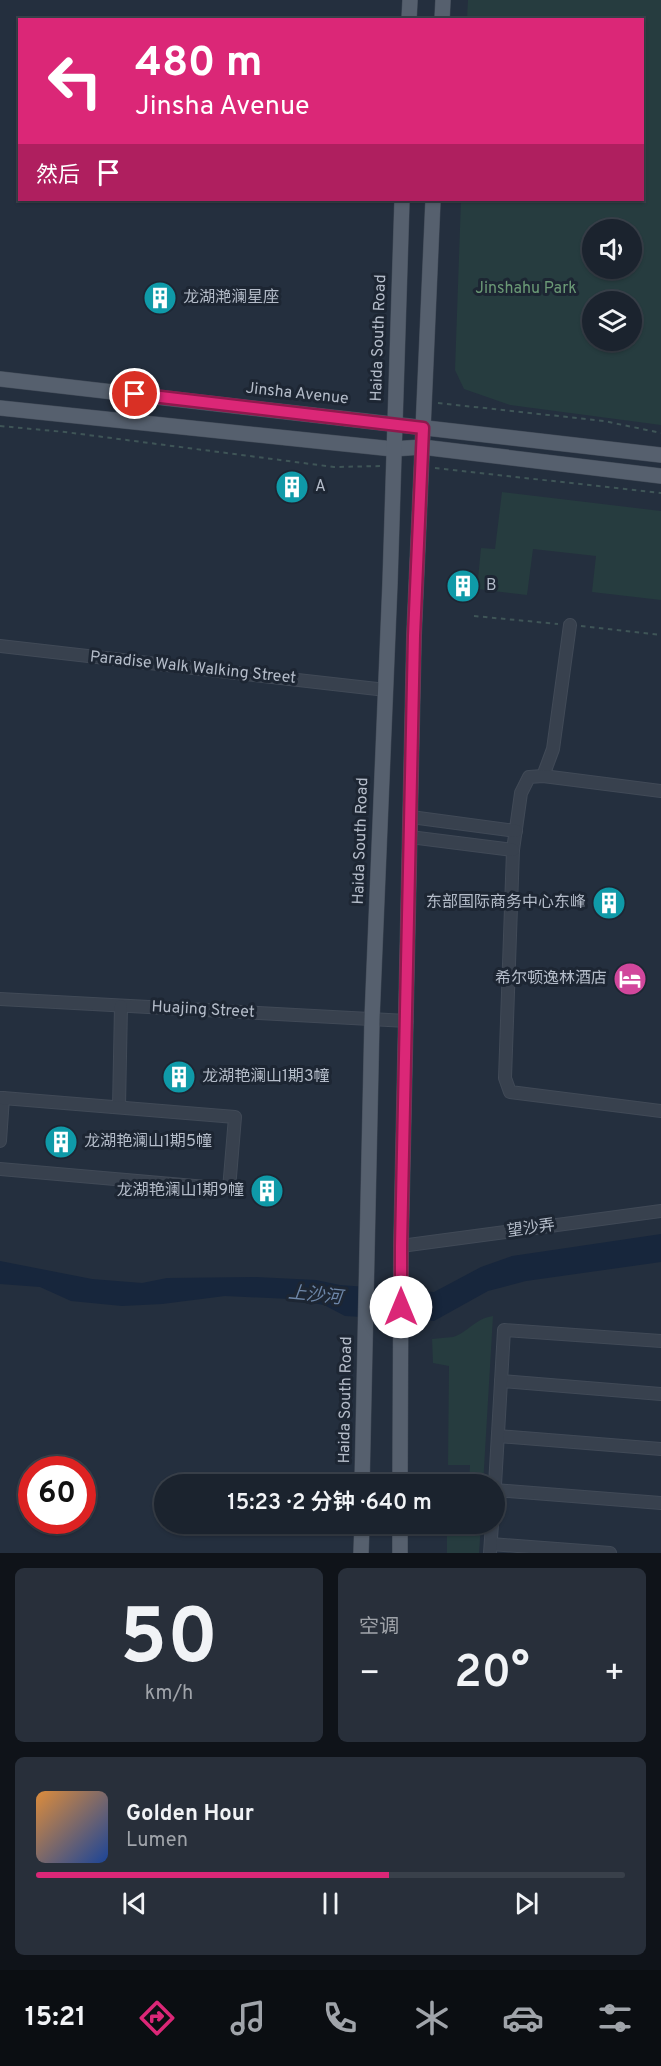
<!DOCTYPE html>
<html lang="zh">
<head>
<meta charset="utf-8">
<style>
  body { margin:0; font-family:Overpass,"Noto Sans SC",sans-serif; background:#282f3a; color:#f1f3f6; height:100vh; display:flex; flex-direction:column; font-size:22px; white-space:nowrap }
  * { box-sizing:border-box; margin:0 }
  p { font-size:20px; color:#a0a4aa }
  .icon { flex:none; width:33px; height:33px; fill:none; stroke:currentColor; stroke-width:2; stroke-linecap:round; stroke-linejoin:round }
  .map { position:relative; height:1553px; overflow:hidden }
  .sheet { display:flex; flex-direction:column; gap:15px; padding:15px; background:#0f1319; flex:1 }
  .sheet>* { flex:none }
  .guide { position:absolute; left:18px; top:18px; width:626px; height:183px; border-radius:0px; box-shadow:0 2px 4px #0004,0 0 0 2px #39404a; background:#db2777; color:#fff; overflow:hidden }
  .buttons { position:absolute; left:582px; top:219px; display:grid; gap:12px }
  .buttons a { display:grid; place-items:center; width:60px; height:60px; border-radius:50%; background:#1b232e; box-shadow:0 2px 4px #0004,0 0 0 2px #39404a; font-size:30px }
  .speed { position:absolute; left:18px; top:1456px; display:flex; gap:12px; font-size:30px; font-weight:700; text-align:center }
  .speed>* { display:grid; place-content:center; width:78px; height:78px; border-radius:50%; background:#1b232e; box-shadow:0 2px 4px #0004,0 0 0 2px #39404a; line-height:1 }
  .speed .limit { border:9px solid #d22; background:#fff; color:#111 }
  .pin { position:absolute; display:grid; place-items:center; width:51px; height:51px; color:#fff; margin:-26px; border:3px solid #fff; border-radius:50%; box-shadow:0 2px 6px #0007 }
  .me { position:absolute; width:66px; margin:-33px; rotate:0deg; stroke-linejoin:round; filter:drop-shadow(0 0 4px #0008) }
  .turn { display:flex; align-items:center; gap:21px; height:126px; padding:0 18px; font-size:27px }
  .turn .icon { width:78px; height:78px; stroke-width:2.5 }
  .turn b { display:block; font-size:42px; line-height:51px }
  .then { display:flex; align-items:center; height:57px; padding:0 18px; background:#0003; gap:12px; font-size:22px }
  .big { font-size:45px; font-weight:600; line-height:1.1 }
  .sheet .tile { flex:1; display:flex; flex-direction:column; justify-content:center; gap:9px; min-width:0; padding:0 21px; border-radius:9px; background:#282f3a }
  .sheet .dial { align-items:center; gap:0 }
  .dial b { font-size:78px; line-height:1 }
  .song { display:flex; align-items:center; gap:18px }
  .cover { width:72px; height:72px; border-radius:9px; background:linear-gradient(135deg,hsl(30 70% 55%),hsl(220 70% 35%)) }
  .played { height:6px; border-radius:3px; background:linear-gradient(90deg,#db2777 60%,#39404a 60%) }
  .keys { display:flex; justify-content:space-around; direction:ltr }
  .heat { display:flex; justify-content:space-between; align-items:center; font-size:33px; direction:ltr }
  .sheet .tiles { flex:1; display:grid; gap:15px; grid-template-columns:1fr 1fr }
  .tile:last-child { grid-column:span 2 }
  .trip { position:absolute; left:154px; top:1474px; width:351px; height:60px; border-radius:30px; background:#1b232e; box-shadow:0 2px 4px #0004,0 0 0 2px #39404a; font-weight:600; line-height:60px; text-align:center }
  .tabs { display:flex; height:96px; justify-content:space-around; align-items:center; background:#0b0e12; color:#a0a4aa }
  .tabs .icon { width:42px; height:42px }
  .tabs .on { color:#db2777 }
  .tabs b { font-size:27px; color:#f1f3f6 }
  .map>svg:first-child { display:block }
</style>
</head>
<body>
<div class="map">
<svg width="661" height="1553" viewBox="0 0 661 1553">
  <rect width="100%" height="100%" fill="#242f3e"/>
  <g fill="#263c3f" fill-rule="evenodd">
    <path d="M468,0H661V425L510,405L464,389L455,370L461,200H642V20L467,19ZM592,230H632V268H592ZM592,302H632V340H592Z"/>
    <path d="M502,492L661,511V600L592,592L596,556L533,549L527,595L477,589L481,548L495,549Z"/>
    <path d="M493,1316L483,1485H469L470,1465H448L449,1366L433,1363L432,1339C439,1338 446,1338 453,1337C469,1332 474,1319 493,1316Z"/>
    <path d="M447,1524H481L479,1553H447Z"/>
  </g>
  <path fill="#17263c" d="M661,1234V1262L526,1281L488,1291L434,1321L345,1316L324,1305L290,1299L225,1296L162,1304L122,1306L71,1301L40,1287L0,1284V1261L92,1279L142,1283L167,1278L256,1277L316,1280L340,1285L434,1292L481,1267L512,1256Z"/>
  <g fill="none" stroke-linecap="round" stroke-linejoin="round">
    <g stroke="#414a57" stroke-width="14">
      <g id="minor">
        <path d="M0,646L386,690"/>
        <path d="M543,776L553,749L570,625"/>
        <path d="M661,791L543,776L529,777L521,793L513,850L505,1078L510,1092L661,1111"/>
        <path d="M411,817L516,831"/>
        <path d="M410,837L513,850"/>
        <path d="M0,999L407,1021"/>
        <path d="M0,1098H3L0,1141"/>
        <path d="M119,1107L121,1006"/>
        <path d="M0,1169L229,1189L235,1117L3,1098"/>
        <path d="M401,1246L661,1211"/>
        <path d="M501,1381L661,1394"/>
        <path d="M498,1436L661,1449"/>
        <path d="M495,1485L504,1330L661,1341"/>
        <path d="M495,1490L661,1503"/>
        <path d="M491,1544L610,1553"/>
        <path d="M490,1553L492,1524"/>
      </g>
    </g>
    <g stroke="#414a57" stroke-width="16">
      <g id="major">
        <path d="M409,20L410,0"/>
        <path d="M442,20L443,0"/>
        <path d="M0,379L661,455"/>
        <path d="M0,408L393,449L422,447L661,476"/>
        <path d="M362,1485L372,1019L390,583L402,200"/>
        <path d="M400,1485L401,1246L414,636L433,200"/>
        <path d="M361,1553L362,1524"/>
        <path d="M400,1553V1524"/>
      </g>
    </g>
    <g stroke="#3f5557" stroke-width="2" stroke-dasharray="4.5 4.5" stroke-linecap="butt">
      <path d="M438,403L604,421L661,433"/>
      <path d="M0,426L65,432L334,467L382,466"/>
      <path d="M435,468L661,493"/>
      <path d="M474,616L558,624"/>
      <path d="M581,626L661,635"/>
    </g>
    <use href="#minor" stroke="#38414e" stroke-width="12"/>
    <use href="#major" stroke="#56606e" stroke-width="15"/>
  </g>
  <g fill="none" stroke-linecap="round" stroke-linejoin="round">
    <g stroke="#8e194d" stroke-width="15">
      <path id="route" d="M135,394L423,428L414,636L401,1246V1307"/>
    </g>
    <use href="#route" stroke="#db2777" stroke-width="10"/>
  </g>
  <defs>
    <g id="building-disc" transform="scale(1.725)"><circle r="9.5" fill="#0f9aa8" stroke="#1d2633"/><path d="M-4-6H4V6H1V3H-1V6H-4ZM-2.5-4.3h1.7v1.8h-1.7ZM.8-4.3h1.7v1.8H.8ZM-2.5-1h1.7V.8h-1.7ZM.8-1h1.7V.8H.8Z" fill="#fff"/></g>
    <g id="hotel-disc" transform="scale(1.725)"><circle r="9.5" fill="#d1479c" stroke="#1d2633"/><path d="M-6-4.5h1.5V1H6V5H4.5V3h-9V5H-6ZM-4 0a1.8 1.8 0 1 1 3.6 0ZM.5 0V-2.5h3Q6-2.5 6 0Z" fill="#fff"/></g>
  </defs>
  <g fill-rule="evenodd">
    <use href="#building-disc" x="160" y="298"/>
    <use href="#building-disc" x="292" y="487"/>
    <use href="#building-disc" x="463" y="586"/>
    <use href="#building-disc" x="609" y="903"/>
    <use href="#hotel-disc" x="630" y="979"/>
    <use href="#building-disc" x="179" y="1077"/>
    <use href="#building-disc" x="61" y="1142"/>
    <use href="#building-disc" x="267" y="1191"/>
  </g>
  <g text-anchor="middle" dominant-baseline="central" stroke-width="6" stroke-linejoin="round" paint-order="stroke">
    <g font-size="16" fill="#6b9a76" stroke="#1d2633">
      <text x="526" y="289">Jinshahu Park</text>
    </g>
    <g font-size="16" fill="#b4bcc9" stroke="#1d2633" text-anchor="start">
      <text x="183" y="298">龙湖滟澜星座</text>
      <text x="315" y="487">A</text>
      <text x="486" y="586">B</text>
      <text x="586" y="903" text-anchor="end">东部国际商务中心东峰</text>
      <text x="607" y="979" text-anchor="end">希尔顿逸林酒店</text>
      <text x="202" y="1077">龙湖艳澜山1期3幢</text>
      <text x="84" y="1142">龙湖艳澜山1期5幢</text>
      <text x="244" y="1191" text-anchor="end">龙湖艳澜山1期9幢</text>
    </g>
    <g font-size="16" fill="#b4bcc9" stroke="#1d2633">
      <text transform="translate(379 338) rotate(-88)">Haida South Road</text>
      <text transform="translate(297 394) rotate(6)">Jinsha Avenue</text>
      <text transform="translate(193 668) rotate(6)">Paradise Walk Walking Street</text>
      <text transform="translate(361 841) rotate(-88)">Haida South Road</text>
      <text transform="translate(203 1010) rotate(3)">Huajing Street</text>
      <text transform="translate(531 1229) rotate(-8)">望沙弄</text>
      <text transform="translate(346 1400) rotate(-89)">Haida South Road</text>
    </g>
    <g font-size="18" font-style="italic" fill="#6d86a8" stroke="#1d2633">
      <text transform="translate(315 1296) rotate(6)">上沙河</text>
    </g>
  </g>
</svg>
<div class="buttons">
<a><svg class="icon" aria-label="sound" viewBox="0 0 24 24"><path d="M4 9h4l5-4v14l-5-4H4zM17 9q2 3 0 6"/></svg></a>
<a><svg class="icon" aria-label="layers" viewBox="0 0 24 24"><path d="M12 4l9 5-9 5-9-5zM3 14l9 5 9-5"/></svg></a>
</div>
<div class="speed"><div class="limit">60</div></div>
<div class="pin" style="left:135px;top:394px;background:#d93025"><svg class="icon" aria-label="arrive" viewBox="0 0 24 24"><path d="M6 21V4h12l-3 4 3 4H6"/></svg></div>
<svg class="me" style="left:401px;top:1307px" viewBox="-20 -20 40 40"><circle r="19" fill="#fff"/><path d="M0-13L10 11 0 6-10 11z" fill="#db2777"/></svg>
<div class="trip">15:23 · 2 分钟 · 640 m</div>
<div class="guide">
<div class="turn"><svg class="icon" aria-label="left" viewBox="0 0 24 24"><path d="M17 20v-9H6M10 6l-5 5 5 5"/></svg><div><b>480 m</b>Jinsha Avenue</div></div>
<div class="then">然后<svg class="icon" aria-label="arrive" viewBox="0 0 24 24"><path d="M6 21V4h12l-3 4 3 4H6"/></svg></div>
</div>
</div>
<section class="sheet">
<div class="tiles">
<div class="tile dial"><b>50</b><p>km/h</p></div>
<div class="tile"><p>空调</p>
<div class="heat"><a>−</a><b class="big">20°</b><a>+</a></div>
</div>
<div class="tile">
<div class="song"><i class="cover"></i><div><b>Golden Hour</b><p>Lumen</p></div></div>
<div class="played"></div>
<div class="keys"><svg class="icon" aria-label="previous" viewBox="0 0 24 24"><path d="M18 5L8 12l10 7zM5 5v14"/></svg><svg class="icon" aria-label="pause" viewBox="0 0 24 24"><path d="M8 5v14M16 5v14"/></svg><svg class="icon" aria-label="next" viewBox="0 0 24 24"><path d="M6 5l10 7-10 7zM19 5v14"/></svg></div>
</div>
</div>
</section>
<nav class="tabs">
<b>15:21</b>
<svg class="icon on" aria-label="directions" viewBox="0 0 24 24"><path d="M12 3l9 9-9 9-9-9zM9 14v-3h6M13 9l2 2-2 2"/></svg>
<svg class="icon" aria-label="music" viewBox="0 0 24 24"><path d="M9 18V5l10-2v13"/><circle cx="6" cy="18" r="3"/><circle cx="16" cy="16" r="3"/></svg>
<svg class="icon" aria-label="phone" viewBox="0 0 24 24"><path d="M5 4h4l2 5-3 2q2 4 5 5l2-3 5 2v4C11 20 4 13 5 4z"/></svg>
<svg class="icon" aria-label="climate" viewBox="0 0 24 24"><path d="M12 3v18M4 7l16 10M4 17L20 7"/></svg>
<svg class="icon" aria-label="car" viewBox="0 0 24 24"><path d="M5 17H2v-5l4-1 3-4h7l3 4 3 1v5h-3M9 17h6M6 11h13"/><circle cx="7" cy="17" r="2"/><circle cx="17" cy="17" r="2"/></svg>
<svg class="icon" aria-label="filters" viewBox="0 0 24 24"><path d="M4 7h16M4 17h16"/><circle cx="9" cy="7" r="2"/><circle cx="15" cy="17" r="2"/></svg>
</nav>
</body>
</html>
